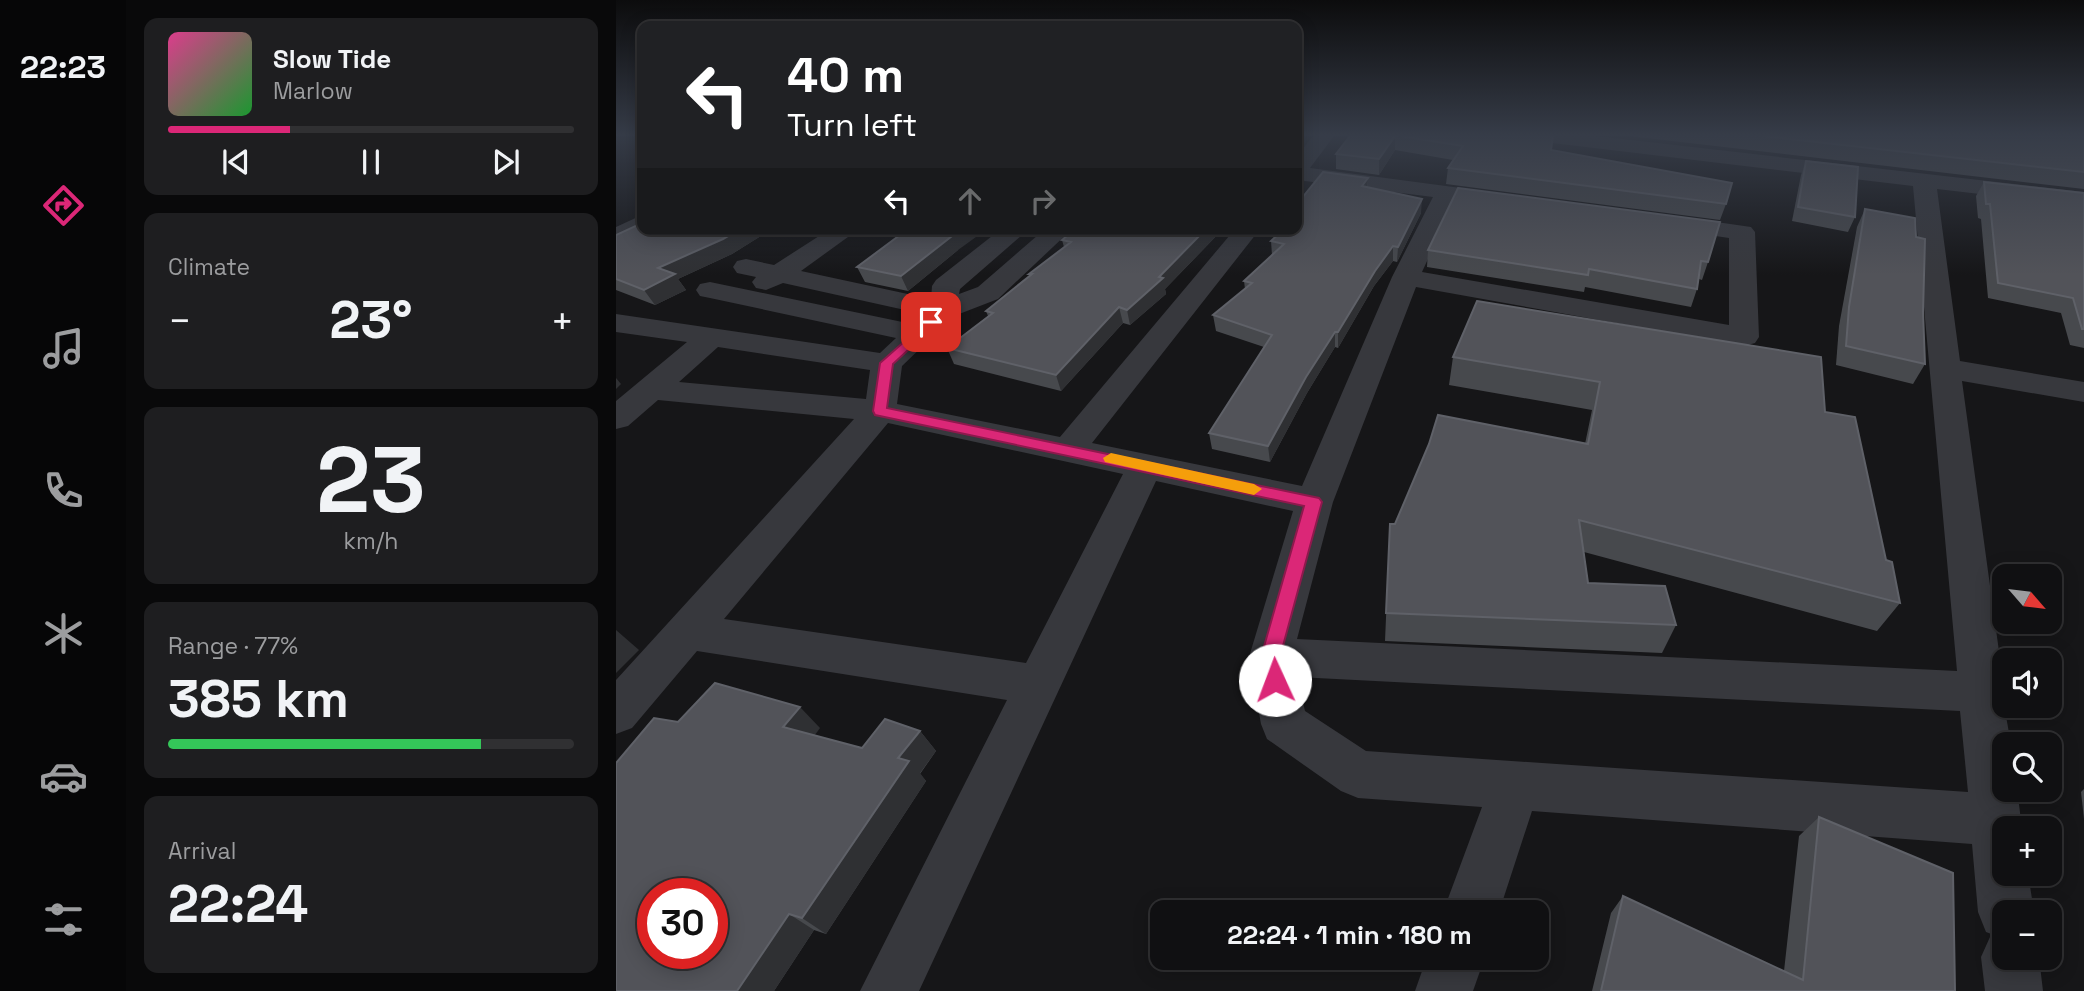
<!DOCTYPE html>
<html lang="en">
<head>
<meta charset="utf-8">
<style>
  body { margin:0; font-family:"Space Grotesk",sans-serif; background:#1e1e20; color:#f1f3f6; height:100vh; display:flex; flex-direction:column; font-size:26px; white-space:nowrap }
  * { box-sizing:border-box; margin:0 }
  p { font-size:23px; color:#9c9d9f }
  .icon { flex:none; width:38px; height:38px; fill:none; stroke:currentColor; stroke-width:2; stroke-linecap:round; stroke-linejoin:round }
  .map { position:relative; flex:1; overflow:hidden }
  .panel { display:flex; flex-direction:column; gap:18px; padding:18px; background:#09090a; width:490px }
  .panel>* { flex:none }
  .guide { position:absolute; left:21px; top:21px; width:665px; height:214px; border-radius:14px; box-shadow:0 4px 18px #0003,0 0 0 2px #303032; background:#202124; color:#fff; overflow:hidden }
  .needle { width:46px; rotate:118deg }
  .fabs { position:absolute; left:1376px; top:564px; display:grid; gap:14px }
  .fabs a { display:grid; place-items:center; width:70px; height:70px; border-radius:14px; background:#101012; box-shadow:0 4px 18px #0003,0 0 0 2px #303032; font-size:35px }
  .speed { position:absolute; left:21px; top:878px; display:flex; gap:14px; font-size:35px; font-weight:700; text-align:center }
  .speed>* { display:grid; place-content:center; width:91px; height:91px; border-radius:50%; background:#101012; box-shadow:0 4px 18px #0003,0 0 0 2px #303032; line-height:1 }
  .speed .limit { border:10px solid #d22; background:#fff; color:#111 }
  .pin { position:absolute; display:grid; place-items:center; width:60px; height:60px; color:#fff; margin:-30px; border-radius:14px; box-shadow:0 4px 10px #0006 }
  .me { position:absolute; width:77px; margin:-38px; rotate:358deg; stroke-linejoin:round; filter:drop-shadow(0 0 5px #0008) }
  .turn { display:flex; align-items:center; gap:24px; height:147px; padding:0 35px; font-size:32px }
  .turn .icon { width:91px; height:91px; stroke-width:2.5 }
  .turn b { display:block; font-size:49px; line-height:60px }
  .lanes { display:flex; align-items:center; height:66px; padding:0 35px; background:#0003; justify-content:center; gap:35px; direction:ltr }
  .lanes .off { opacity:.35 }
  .big { font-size:52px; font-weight:700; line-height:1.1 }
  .panel .card { flex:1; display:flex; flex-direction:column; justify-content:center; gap:10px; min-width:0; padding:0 24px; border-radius:14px; background:#1e1e20 }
  .panel .dial { align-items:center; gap:0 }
  .dial b { font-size:91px; line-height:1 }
  .song { display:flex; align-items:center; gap:21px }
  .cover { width:84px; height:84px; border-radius:10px; background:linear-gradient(135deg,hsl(330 70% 55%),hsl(130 70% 35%)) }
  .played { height:7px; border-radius:4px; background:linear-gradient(90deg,#db2777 30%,#303032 30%) }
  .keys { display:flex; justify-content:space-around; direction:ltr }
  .heat { display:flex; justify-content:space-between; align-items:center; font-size:38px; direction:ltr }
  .charge { height:10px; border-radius:5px; background:linear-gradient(90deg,#34c759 77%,#303032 0) }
  .trip { position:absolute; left:534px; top:900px; width:399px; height:70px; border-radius:14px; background:#101012; box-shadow:0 4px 18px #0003,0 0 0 2px #303032; font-weight:700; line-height:70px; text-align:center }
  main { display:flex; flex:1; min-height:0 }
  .dock { display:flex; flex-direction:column; width:126px; justify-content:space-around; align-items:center; background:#060607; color:#9c9d9f }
  .dock .icon { width:49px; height:49px }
  .dock .active { color:#db2777 }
  .dock b { font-size:32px; color:#f1f3f6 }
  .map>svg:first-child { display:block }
</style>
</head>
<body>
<main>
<nav class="dock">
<b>22:23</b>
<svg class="icon active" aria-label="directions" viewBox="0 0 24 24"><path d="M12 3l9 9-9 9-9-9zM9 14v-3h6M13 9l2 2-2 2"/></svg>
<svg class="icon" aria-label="music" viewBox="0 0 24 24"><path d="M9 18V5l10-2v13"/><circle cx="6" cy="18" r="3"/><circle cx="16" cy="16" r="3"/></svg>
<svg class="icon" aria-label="phone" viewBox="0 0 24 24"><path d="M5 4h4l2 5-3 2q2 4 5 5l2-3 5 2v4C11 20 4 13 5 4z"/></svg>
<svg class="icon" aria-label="climate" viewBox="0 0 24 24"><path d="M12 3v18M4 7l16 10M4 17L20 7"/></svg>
<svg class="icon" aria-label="car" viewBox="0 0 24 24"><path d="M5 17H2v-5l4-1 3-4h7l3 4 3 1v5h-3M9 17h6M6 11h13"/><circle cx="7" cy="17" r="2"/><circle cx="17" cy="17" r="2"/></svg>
<svg class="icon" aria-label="filters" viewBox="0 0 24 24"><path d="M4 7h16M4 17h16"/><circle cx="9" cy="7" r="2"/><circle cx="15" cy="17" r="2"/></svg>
</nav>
<section class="panel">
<div class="card">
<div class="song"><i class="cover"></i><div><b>Slow Tide</b><p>Marlow</p></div></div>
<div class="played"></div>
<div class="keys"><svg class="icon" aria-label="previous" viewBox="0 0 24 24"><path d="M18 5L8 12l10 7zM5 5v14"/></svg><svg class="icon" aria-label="pause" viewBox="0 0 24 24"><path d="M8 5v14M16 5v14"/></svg><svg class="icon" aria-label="next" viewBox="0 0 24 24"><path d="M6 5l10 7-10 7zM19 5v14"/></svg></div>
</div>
<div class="card"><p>Climate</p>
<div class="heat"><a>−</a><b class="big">23°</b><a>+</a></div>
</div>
<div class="card dial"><b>23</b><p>km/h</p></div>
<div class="card"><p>Range · 77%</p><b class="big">385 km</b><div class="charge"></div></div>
<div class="card"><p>Arrival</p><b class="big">22:24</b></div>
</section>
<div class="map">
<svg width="1468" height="991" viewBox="0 0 1468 991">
  <rect width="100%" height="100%" fill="#161618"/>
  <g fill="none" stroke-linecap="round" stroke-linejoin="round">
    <g fill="#37383d" fill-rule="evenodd">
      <path d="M697,136H718L694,168L860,190L864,195L860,200H839L806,272L1113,325V238L1052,229L1043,227L1040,222L1043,217L1052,215L1135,227L1139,232L1143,337L1139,343L1128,346L800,287L717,502L681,639L1341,671L1297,186L928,142L921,140L918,136H980L1468,192V206L1321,189L1344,361L1468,382V402L1346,381L1388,688V705L1395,744H1388V789H1401L1406,828H1388V873H1412L1418,912H1388V957H1423L1427,991H1369L1365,957L1374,937L1378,935L1370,932L1362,912L1356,844L916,811L883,912H827L866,807L742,798L725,791L651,739L645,724L633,657L677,511L540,481L303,991H244L391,700L81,651L16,728L0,734V680L238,419L42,400L12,426L0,429V401L71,342L0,332V314L264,353L280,338L94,298L84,296L80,290L84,284L94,282L296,324L307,314L167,283L150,290L140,288L136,282L140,277L121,273L117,267L121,261L130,259L158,265L214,229H243L185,271L315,299L316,286L320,280L385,229H413L344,289L343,294L362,287L429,229H456L382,299L338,316L286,366L281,404L444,437L619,229H644L476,443L686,486L776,277L817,197L681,180V156ZM102,347L254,370L250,399L63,382ZM272,423L507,474L410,663L108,619ZM681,677L1344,711L1352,792L750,751L689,711Z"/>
      <path d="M26,215V229H31L0,245V227Z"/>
      <path d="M811,957H869L857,991H799Z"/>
    </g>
  </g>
  <g fill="#47494d">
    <path d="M734,136H937L935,150L1110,204L1104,220L830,184L832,168L837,160L779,150L763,175L720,169V154Z"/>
    <path d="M1013,136H1468V189Z"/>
    <path d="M1190,161L1239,217L1232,232L1176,221L1185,175Z"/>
    <path d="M752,178V187L805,213L781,262L777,261L758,286L722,348L719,347L691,393L654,462L596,449L593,433L648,347L600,331L597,315L629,289L628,281L656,255L655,241L681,229V204Z"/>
    <path d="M1368,182L1468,193V348L1454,345L1445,313L1372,298L1365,219L1362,218L1360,196Z"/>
    <path d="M842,188L1092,262L1086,280L1083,279L1081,289L1075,307L969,287L968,292L811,267L812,250Z"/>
    <path d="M1249,209L1300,237L1309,364L1297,384L1220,365L1223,326L1241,227Z"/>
    <path d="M26,229H156L116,254L62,279L70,290L39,305L0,290V235Z"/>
    <path d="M459,229H607L549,289L550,294L514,325L507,323L445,391L338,364L331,348L372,316L370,311L414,276L413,274L448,247L446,240Z"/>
    <path d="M342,250L292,291L249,282L241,267Z"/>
    <path d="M837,357L1209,412L1270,560L1284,603L1261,631L968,552L972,583L1060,625L1046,653L769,641L774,524H779L969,444L976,410L833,385Z"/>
    <path d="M204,728L198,736L246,748L304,731L320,751L304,774L310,781L210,934L198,930L158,991H0Z"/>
    <path d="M1468,789V819L1465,792Z"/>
    <path d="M1203,817L1339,991H976L995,913L1007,896L1168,971L1183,836Z"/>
  </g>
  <g fill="#2f3033">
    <path d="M681,136H688L681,142Z"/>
    <path d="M779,136V150L763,175V159Z"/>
    <path d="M752,178L751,192L746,186Z"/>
    <path d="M806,199L805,213L781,262L782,247Z"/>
    <path d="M124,229H156L116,254L62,279L70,290L39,305L28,290L42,268Z"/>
    <path d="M345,229H371L342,250L292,291L285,276Z"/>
    <path d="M590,229H607L549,289L550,294L514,325L511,310Z"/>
    <path d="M777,246V261L758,286L722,348V332L759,271Z"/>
    <path d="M503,307L507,323L445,391L440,375Z"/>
    <path d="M719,332V347L691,393L654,462L652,446L690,377Z"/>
    <path d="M0,378L5,384L0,389Z"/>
    <path d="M0,630L23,650L0,673Z"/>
    <path d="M184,707L204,728L189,748L167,727Z"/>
    <path d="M304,731L320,751L304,773L310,781L210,934L186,918L282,758Z"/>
    <path d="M173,914L198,930L158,991H121Z"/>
  </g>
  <g fill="#525359" stroke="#5f6168" stroke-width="2" fill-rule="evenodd">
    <path d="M734,136H779L763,159L720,154Z"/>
    <path d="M784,136H937L935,150L1116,183L1110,204L832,168L847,146Z"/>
    <path d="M1146,136H1468V172Z"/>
    <path d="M1190,161L1242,167L1239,217L1182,207Z"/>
    <path d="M707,172L752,178L746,186L806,199L782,247L777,246L759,271L722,332H719L690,377L652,446L593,433L656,335L597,315L636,283L628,281L668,244L655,241L668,229H681V217L683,215L681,214V204Z"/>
    <path d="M1368,182L1468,193V329H1466L1457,298L1382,283L1374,204H1370Z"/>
    <path d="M842,188L1104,222L1092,262L1085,261L1081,289L973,269L972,275L812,250Z"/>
    <path d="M1249,209L1299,218L1300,237L1309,239L1307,312L1309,364L1230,346L1233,307Z"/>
    <path d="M26,223V229H124L107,239L42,268L59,274L28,290L0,279V235Z"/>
    <path d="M292,229H345L285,276L241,267Z"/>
    <path d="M459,229H590L543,277L547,278L511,310L503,307L440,375L331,348L377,313L370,311L416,274H413L455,242L446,240Z"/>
    <path d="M861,301L1205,357L1209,412L1239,417L1270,560L1276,562L1284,603L963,520L972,583L1049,586L1060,625L770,613L774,524H779L813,444L822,415L972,444L984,382L837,357Z"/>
    <path d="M99,683L184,707L167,727L246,748L269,719L304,731L282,758L293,761L186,918L173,914L121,991H0V763L38,718L62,722ZM37,894H96V954H37Z"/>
    <path d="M1203,817L1337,873L1339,991H985L1007,896L1187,980Z"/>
  </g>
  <linearGradient id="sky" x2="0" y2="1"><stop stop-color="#0c0c0d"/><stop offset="0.49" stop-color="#363c48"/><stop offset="1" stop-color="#363c48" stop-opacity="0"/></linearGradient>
  <rect width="1468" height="275" fill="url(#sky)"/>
  <path fill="#db2777" stroke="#8e194d" stroke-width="2" d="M315,318L322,322L320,324L277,364L271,408L703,498L706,502L664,657L669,680L666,686L659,688L652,686L645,657L688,506L259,415L257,411L264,363Z"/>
  <path fill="#f59e0b" d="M495,453L638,484L646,489L638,495L489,462L487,458Z"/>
</svg>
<div class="fabs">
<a><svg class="needle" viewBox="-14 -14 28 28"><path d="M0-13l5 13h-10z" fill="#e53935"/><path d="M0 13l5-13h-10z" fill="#9c9d9f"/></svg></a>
<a><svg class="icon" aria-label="sound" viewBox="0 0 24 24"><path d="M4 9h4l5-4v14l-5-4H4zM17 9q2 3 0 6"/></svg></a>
<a><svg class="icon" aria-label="search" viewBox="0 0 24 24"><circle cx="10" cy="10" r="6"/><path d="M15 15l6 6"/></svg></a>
<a>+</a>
<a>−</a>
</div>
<div class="speed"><div class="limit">30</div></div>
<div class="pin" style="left:315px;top:322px;background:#d93025"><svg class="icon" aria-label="arrive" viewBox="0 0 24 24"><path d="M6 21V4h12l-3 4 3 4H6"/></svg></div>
<svg class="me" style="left:659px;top:680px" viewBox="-20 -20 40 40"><circle r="19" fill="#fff"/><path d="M0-13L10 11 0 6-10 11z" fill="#db2777"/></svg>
<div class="trip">22:24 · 1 min · 180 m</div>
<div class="guide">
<div class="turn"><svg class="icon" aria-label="left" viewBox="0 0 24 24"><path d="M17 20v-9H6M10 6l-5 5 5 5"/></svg><div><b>40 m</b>Turn left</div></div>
<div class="lanes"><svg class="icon" aria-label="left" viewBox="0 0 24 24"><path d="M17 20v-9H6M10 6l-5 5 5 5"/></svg><svg class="icon off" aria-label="ahead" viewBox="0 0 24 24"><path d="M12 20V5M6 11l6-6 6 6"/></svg><svg class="icon off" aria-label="right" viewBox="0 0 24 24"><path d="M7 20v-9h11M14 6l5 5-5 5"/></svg></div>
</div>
</div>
</main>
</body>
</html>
